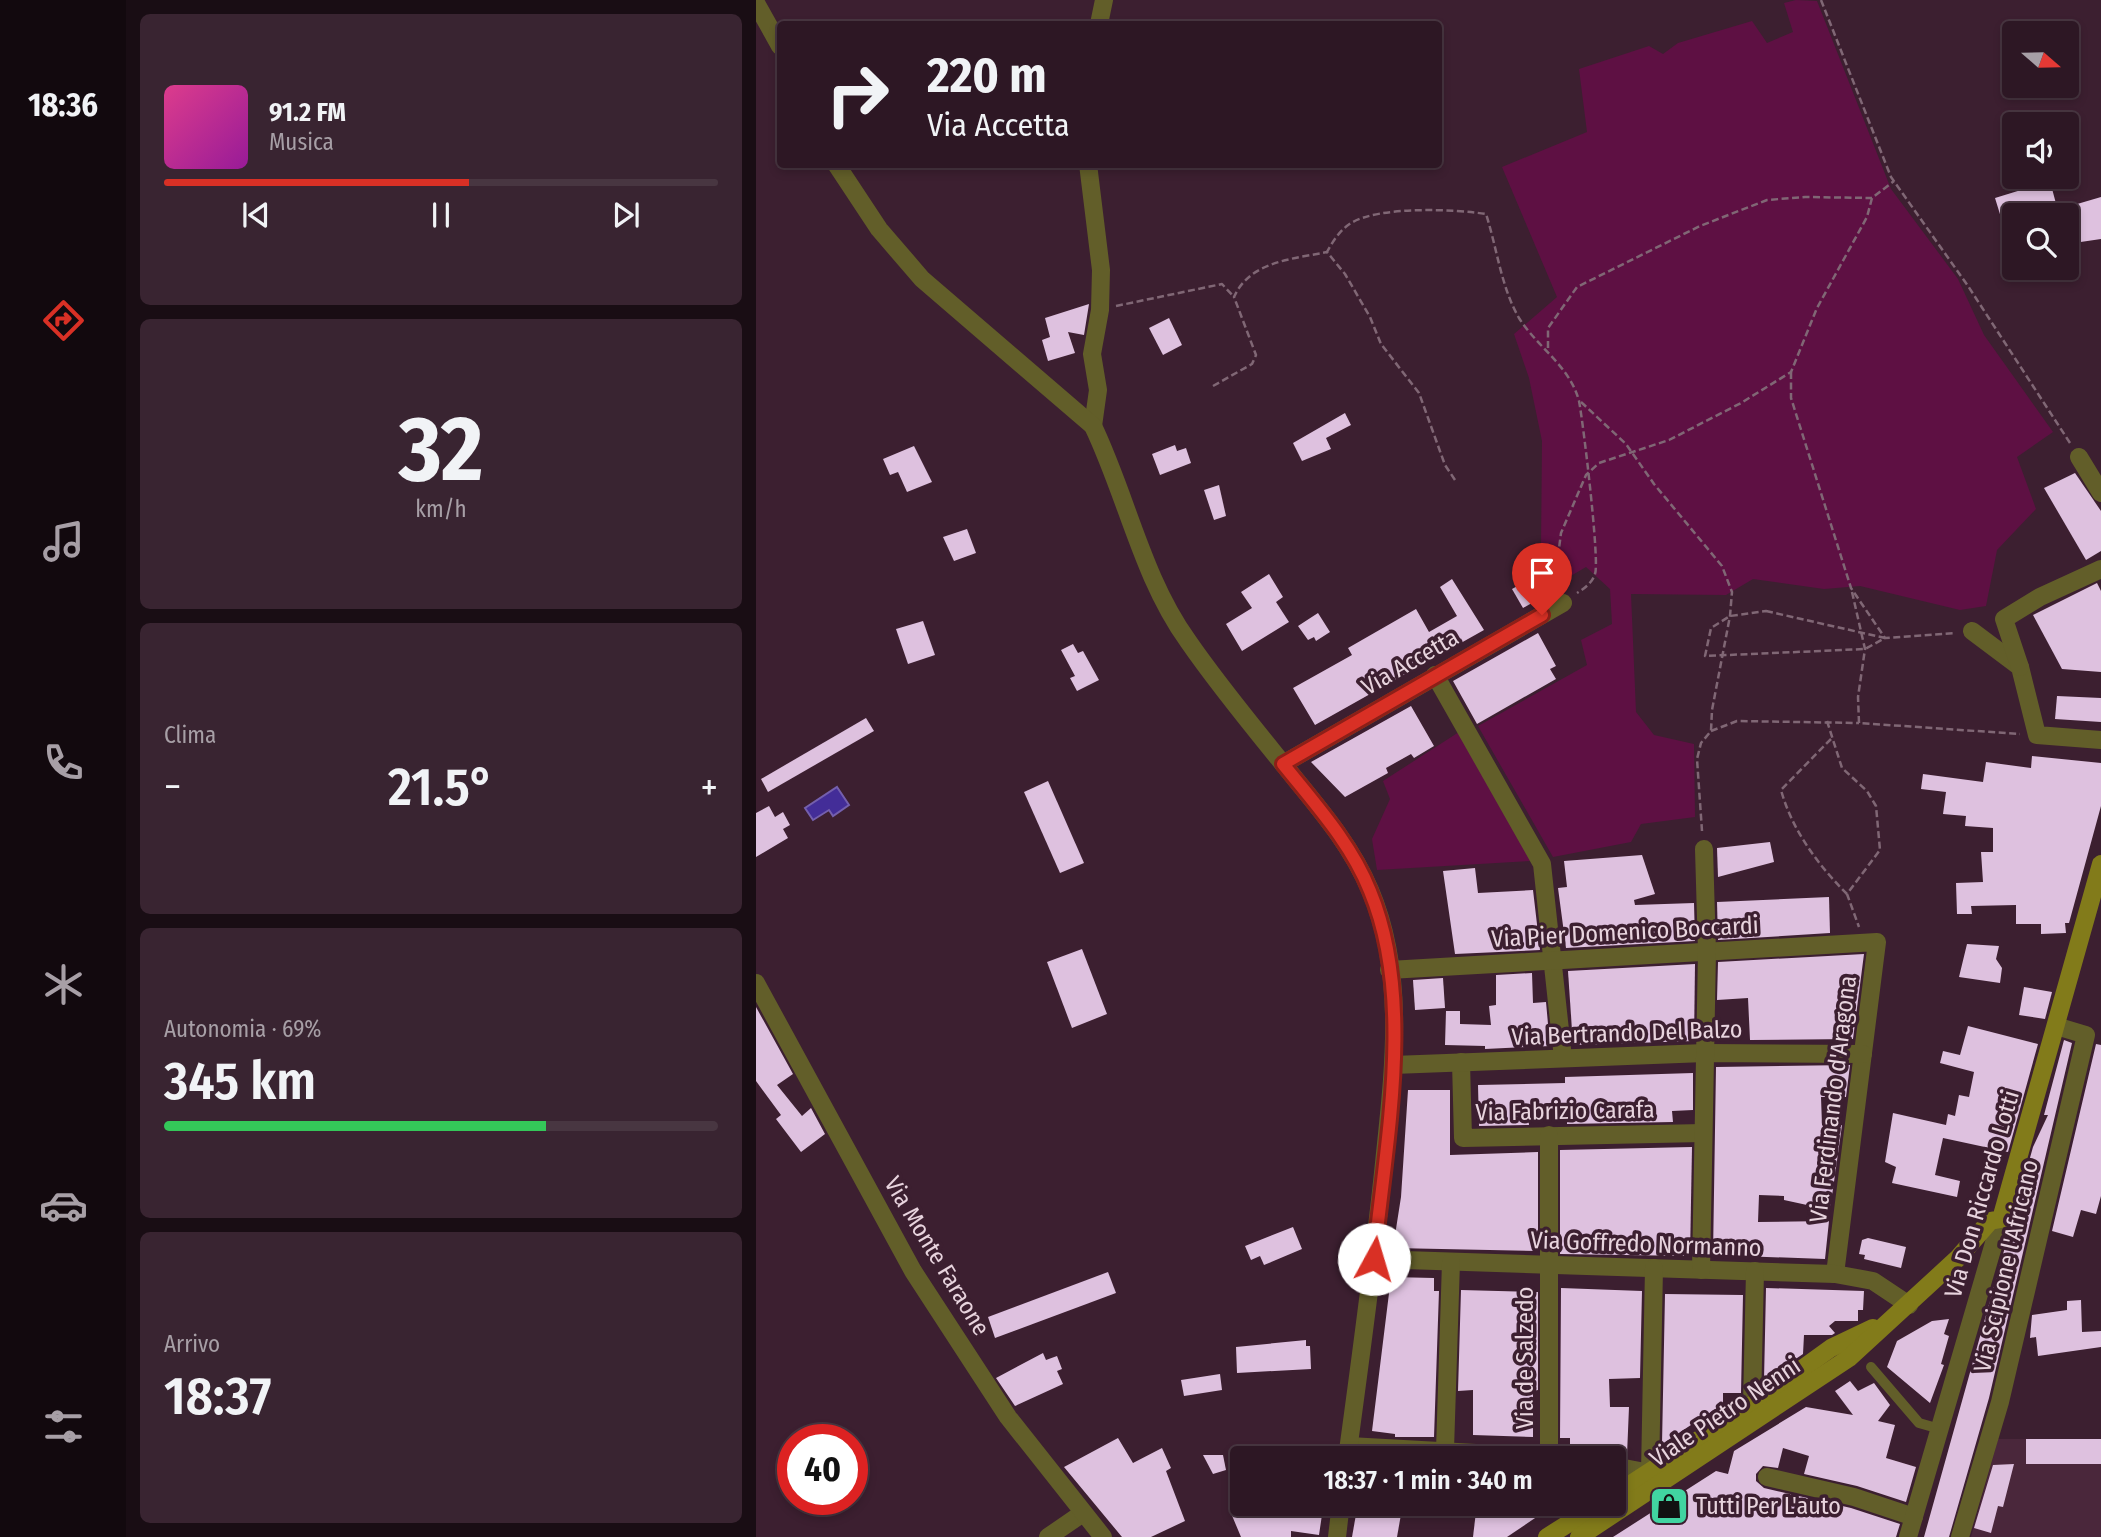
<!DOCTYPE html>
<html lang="it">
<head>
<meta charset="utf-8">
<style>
  body { margin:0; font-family:"Fira Sans Condensed",sans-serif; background:#392431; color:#f1f3f6; height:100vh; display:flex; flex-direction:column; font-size:26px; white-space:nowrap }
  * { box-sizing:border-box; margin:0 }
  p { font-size:23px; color:#a79fa6 }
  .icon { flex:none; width:38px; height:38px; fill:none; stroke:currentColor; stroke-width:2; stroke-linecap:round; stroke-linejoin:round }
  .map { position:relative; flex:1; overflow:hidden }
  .sheet { display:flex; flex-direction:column; gap:14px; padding:14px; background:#190d14; width:630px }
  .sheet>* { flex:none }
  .guide { position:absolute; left:21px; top:21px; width:665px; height:147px; border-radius:7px; box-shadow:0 4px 10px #0003,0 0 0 2px #483641; background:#2d1724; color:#f1f3f6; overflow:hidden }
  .needle { width:46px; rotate:110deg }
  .controls { position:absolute; left:1246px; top:21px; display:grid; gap:14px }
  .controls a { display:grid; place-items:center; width:77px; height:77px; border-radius:7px; background:#2d1724; box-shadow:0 4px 10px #0003,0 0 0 2px #483641; font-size:35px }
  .speed { position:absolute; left:21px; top:1424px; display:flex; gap:14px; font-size:35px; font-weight:700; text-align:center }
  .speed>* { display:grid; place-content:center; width:91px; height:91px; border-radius:50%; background:#2d1724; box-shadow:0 4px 10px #0003,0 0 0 2px #483641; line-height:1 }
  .speed .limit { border:10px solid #d22; background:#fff; color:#111 }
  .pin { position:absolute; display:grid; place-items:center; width:60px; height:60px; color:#fff; margin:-72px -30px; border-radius:50% 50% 50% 0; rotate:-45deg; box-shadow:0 0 7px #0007 }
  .pin .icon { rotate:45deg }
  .me { position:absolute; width:77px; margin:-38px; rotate:6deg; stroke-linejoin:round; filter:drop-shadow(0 0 5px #0008) }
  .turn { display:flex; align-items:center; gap:24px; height:147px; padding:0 35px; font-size:32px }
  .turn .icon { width:91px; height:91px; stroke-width:2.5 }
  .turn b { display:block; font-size:49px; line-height:60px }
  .big { font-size:52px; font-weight:600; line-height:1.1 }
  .sheet .card { flex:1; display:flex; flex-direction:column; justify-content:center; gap:10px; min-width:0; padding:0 24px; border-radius:10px; background:#392431 }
  .sheet .dial { align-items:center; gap:0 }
  .dial b { font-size:91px; line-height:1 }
  .song { display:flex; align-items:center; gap:21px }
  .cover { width:84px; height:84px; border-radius:10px; background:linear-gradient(135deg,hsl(330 70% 55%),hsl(300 70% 35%)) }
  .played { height:7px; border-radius:4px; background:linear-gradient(90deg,#d93025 55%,#483641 55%) }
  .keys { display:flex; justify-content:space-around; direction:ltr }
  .heat { display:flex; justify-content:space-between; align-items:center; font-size:38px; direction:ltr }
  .charge { height:10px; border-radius:5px; background:linear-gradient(90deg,#34c759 69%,#483641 0) }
  .trip { position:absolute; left:474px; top:1446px; width:396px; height:70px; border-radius:7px; background:#2d1724; box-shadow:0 4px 10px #0003,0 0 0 2px #483641; font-weight:600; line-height:70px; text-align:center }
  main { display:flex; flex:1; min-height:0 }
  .menu { display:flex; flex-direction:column; width:126px; justify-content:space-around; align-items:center; background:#12090e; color:#a79fa6 }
  .menu .icon { width:49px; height:49px }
  .menu .active { color:#d93025 }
  .menu b { font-size:32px; color:#f1f3f6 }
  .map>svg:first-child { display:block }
</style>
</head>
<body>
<main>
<nav class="menu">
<b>18:36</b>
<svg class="icon active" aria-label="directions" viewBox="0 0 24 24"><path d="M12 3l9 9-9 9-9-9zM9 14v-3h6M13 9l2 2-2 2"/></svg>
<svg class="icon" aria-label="music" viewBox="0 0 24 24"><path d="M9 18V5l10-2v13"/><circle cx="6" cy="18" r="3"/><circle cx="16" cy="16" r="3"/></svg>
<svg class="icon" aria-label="phone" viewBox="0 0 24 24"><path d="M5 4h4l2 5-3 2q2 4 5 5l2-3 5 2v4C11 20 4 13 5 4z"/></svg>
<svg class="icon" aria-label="climate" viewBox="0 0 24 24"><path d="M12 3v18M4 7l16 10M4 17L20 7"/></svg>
<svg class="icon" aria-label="car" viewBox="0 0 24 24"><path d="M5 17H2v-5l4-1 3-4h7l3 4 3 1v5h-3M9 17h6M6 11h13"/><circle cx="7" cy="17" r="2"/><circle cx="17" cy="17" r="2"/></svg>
<svg class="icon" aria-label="filters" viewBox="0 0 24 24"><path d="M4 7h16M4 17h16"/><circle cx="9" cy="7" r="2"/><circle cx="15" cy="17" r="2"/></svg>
</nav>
<section class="sheet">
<div class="card">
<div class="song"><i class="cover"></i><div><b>91.2 FM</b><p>Musica</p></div></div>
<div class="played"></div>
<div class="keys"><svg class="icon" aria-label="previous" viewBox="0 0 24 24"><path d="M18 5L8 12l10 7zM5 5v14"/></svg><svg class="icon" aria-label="pause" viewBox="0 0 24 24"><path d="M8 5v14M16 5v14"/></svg><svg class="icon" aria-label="next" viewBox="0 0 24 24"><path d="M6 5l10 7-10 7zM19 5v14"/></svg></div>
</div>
<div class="card dial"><b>32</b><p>km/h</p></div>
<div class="card"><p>Clima</p>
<div class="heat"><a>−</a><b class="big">21.5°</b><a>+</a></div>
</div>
<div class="card"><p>Autonomia · 69%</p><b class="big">345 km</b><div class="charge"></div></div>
<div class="card"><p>Arrivo</p><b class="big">18:37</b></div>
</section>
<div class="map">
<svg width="1345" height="1537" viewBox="0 0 1345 1537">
  <rect width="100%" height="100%" fill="#3c1f30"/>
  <path fill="#4a273b" d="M1242,1439H1345V1537H1215Z"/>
  <g fill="#5e1043">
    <path d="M1040,0L1061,1L1135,189L1202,279L1228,335L1297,432L1261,457L1280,509L1241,550L1230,606L1204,610L1104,586L1068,589L997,579L970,595L875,594L880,712L898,735L938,744L939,817L885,824L875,842L797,857L722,726L831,665L825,640L856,624L854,589L830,567L813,577L785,549L786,441L773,378L758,334L801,297L746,167L831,132L823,69L893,46L907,54L922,43L996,21L1011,43L1037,32L1028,3Z"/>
    <path d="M703,732L776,858L774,861L621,870L616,839L634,799L627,781Z"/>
  </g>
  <path fill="#432d98" stroke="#745fad" stroke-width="2" d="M81,787L93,805L77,816L73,810L57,820L49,808Z"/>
  <g fill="#dec1df">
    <path d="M1294,181L1303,215H1258V250H1255L1239,198Z"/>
    <path d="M1345,197V239L1311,244V207Z"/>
    <path d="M333,304L328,335L312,332L319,353L292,361L286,340L294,337L289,318Z"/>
    <path d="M413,318L426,345L407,355L393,328Z"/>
    <path d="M589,413L595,425L570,438L575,449L546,461L537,443Z"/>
    <path d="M419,445L421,451L430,448L435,463L404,475L396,454Z"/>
    <path d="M158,446L176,482L151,492L142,472L134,475L127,459Z"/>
    <path d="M1319,473L1345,511V551L1330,560L1288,488Z"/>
    <path d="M463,485L470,516L458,520L448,490Z"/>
    <path d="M211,529L220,553L198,561L187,537Z"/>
    <path d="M794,568L804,587L767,608L756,589Z"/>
    <path d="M513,574L527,597L520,602L533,622L486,651L470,624L496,608L485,592Z"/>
    <path d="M696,579L728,630L559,725L537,688L596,655L592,648L660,609L673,632L701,616L684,587Z"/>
    <path d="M1341,583L1345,591V672L1306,669L1277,615Z"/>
    <path d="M562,613L574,632L560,641L558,637L552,640L542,626Z"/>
    <path d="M167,621L179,655L152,664L140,629Z"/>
    <path d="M782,633L800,666L794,669L800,679L721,724L697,681Z"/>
    <path d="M317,644L322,653L327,651L343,680L321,691L314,678L319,676L305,650Z"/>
    <path d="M1301,696L1345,698V722L1299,719Z"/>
    <path d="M655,706L678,746L658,758L655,754L630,768L632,773L589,797L555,762Z"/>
    <path d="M110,718L118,731L12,792L5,779Z"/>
    <path d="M1276,756L1345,763V806L1313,923H1309L1310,933L1285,934V924H1260V905L1215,906L1216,914H1201L1200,883L1227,882L1225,852H1237V828L1209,826L1210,816L1187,814L1190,792L1165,789L1167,774L1227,782L1230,762L1275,768Z"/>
    <path d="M292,781L328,863L304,873L268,792Z"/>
    <path d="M13,806L19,817L27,812L34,825L27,829L32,838L0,857V813Z"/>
    <path d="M1014,842L1018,862L962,877L961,848Z"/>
    <path d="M886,855L899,894L878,900L879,905L938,903L939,941L810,948L802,888L811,887L808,861Z"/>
    <path d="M719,868L722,893L777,890L784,950L699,954L687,871Z"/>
    <path d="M1073,897L1074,933L962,940L961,902Z"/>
    <path d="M1211,944L1243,946L1240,959L1246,968L1244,983L1203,977Z"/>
    <path d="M326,949L351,1014L316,1028L291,962Z"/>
    <path d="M1108,954L1097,1039L994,1040L992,998L961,1000L962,962Z"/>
    <path d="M939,964L938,1041L817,1045L812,971Z"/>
    <path d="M776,973L777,1003L790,1002L794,1046L729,1049V1046L689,1045L690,1011H704V1024L735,1025L733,1006L740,1005V975Z"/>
    <path d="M687,978L689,1008L659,1010L657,980Z"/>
    <path d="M1268,987L1296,992L1289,1019L1263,1015Z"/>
    <path d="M0,1007L37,1074L21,1085L46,1116L55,1108L69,1134L45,1152L20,1119L25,1115L0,1081Z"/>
    <path d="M1212,1026L1282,1044L1252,1152L1187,1138L1179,1175L1204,1181L1201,1197L1136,1183L1140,1167L1129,1162L1137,1113L1190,1125L1192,1114L1199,1116L1203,1095L1213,1097L1218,1072L1184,1063L1187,1051L1204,1055Z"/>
    <path d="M1308,1040L1316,1043L1233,1398L1193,1537H1168L1277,1147L1292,1115H1288Z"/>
    <path d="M1340,1044L1345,1045V1196L1340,1214L1325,1210L1317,1237L1296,1231Z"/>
    <path d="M1094,1065L1090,1097H1065L1066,1125H1086L1074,1210L1028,1200V1196L1003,1195L1002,1222L1073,1221L1069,1259L957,1255L960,1067Z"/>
    <path d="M937,1073V1110L916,1111L917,1122L811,1124V1112L772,1113L773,1125L723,1126L722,1085L809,1083V1077Z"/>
    <path d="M652,1090H694V1155L782,1152V1251L637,1248L645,1197Z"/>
    <path d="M936,1147L934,1256L804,1254V1150Z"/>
    <path d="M537,1227L546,1249L508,1265L504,1256L495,1260L489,1246Z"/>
    <path d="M1112,1238L1150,1247L1145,1268L1108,1259L1109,1255L1103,1254L1106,1240Z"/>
    <path d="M352,1272L360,1293L239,1338L232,1317Z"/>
    <path d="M635,1277L678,1278V1291H683L678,1437H639V1434L616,1431Z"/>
    <path d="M805,1288L886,1291L884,1378L853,1379L854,1407H873L871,1455L833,1452L832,1447L814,1448V1438H804Z"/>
    <path d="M1010,1288L1108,1291L1107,1310H1102V1321H1079L1073,1326L1079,1333L1076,1335H1048L1047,1354L1008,1380Z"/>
    <path d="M705,1290L782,1292V1390L777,1391V1437L717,1435V1390L702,1391Z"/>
    <path d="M909,1294L987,1295L985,1393H967V1404L906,1444Z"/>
    <path d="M1325,1300L1326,1332L1345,1331V1347L1282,1356L1280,1337L1274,1338L1276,1315L1311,1310V1301Z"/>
    <path d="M1193,1319L1188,1334L1193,1336L1185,1364L1188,1365L1174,1403L1131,1367L1141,1341L1176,1321Z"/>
    <path d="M550,1340V1346H554L555,1369L481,1373L480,1347Z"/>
    <path d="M287,1353L290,1360L301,1356L306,1369L301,1371L307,1384L259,1406L240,1378Z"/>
    <path d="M464,1374L466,1390L428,1396L425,1380Z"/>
    <path d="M1094,1381L1102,1391L1118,1383L1134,1405L1122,1421L1139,1425L1130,1458L1160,1467L1150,1502L1101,1486L1048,1474L1053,1456L1027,1448L1022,1468L1007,1466L1000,1474V1481L1008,1488L1095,1508L1144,1524L1140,1537H857L960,1471L972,1474L978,1451L1050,1407L1097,1415L1079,1391Z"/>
    <path d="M362,1438L377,1463L406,1448L415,1468L410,1471L429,1521L395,1537H366L308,1467Z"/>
    <rect x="1270" y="1439" width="75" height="25"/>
    <path d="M447,1455H467L470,1470L457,1474Z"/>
    <path d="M1258,1464L1247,1507L1242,1506L1235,1533L1218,1528L1237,1465Z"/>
    <path d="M602,1503H647L641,1537H596Z"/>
    <path d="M721,1503H788L785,1514L751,1537H717Z"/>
    <path d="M546,1505L567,1508L563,1535L535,1531V1537H485L472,1506Z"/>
  </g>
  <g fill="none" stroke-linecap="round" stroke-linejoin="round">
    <g stroke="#806775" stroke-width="2.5" stroke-dasharray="7 3.5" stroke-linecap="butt">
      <path d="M1065,0L1135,177L1212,286L1314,443"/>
      <path d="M360,306L466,284L478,297"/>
      <path d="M792,348V328L821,287L944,226L1011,200L1049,197L1116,198"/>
      <path d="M1035,372V398L1095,588L1129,638L1199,633"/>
      <path d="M457,386L496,364L500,355L478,297C494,261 537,259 571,252"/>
      <path d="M825,402L870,444L898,484L966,566L976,592L974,616L956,710L955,731L945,743L941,759L946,831"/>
      <path d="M699,480L689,465L663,393L625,344L614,317L589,274L571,252C577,241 584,230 595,223C623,206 698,209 730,214C741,248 745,287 763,318C781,347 814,366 823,401C827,421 844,562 839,574C836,583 829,588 821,593"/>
      <path d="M809,587L801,564L805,533L830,475L843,463L913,440L985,403L1035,372L1061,308L1111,217L1116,198L1138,181"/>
      <path d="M1096,592L1109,649L1102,697L1103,723L1264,734"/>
      <path d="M1010,611L1129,638L1109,649L949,656L955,628L974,616Z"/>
      <path d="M1071,721L1086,768L1111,791L1120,806L1124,850L1091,894L1103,927"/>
      <path d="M955,731L981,721L1103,723"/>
      <path d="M1075,739L1025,790C1036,830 1062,865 1091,894"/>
    </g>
    <path stroke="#625e29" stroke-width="10" d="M1115,1367L1163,1423L1184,1429"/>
    <g stroke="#625e29" stroke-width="18">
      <path d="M343,24L348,0"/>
      <path d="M332,164L345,270L344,310L336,354L342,390L337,426"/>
      <path d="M1323,457L1345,493"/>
      <path d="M1216,631L1264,667L1281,735L1345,740"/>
      <path d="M1264,667L1248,619L1284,597L1345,569"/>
      <path d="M679,675L786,864L807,1058"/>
      <path d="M527,764L807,603"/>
      <path d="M633,970L1121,942L1079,1274"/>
      <path d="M705,1062L707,1138L947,1133"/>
      <path d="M637,1065L949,1053L1107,1054"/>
      <path d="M618,1259L1079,1274L1117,1281L1153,1305"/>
      <path d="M945,1270L951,952L948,849"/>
      <path d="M996,1405L999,1271"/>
      <path d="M593,1446L808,1458"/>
      <path d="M689,1450L695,1262"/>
      <path d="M793,1455V1135"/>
      <path d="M858,1466L894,1473L898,1268"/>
      <path d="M1011,1477L1098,1497L1158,1517"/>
      <path d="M292,1537L327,1513"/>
      <path d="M1152,1537L1245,1219"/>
      <path d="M1204,1537L1244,1402L1330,1035L1300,1026"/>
    </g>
    <g stroke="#625e29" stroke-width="18">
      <path d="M0,3L24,46"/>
      <path d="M80,164L123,229L166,279L337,426C371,497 386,577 432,641C463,686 498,728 532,770C563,808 595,845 614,890C652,979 636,1081 627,1173C617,1268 604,1363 591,1458"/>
      <path d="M0,983L157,1271L252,1417L347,1537"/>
      <path d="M581,1537L585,1503"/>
    </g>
    <g stroke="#827b1a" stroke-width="18">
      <path d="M858,1495L996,1405L1075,1348L1117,1328"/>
      <path d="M791,1537L845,1503"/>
      <path d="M823,1537L1093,1358L1202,1258L1234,1221L1245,1219L1345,864"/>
    </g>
  </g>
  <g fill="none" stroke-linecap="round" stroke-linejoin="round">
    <g stroke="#8d1f18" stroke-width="18">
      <path id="route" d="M618,1259C629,1145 660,1001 614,891C595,843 559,804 527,764L786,615"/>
    </g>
    <use href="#route" stroke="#d93025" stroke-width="12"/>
  </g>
  <defs>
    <g id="shop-square" transform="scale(2.0125)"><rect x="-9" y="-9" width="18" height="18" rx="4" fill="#41d4a1" stroke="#3c1f30"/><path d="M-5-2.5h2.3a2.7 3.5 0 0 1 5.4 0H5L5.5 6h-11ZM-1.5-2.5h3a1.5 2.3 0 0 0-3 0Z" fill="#111"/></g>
  </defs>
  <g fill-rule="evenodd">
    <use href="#shop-square" x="913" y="1506"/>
  </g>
  <g text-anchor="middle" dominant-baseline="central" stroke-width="7" stroke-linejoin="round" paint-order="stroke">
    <g font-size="24" fill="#e8d4de" stroke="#3c1f30">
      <text transform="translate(654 662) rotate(-30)">Via Accetta</text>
      <text transform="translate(869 932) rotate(-3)">Via Pier Domenico Boccardi</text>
      <text transform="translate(871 1033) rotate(-2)">Via Bertrando Del Balzo</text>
      <text transform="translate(1077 1099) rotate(-83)">Via Ferdinando d'Aragona</text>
      <text transform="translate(809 1111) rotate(-1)">Via Fabrizio Carafa</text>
      <text transform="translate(1226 1194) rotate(-74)">Via Don Riccardo Lotti</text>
      <text transform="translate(890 1244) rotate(2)">Via Goffredo Normanno</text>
      <text transform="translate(181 1256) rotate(59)">Via Monte Faraone</text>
      <text transform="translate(1250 1266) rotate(-77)">Via Scipione l'Africano</text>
      <text transform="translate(769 1358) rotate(-90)">Via de Salzedo</text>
      <text transform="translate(969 1412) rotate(-34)">Viale Pietro Nenni</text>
    </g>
    <g font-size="24" fill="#e8d4de" stroke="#3c1f30" text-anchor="start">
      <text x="940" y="1506">Tutti Per L'auto</text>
    </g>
  </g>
</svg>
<div class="controls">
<a><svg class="needle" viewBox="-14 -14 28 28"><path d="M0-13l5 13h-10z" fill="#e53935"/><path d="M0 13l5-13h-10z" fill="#a79fa6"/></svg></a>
<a><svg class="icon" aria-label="sound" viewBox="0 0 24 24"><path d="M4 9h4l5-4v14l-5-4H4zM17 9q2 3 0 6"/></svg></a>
<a><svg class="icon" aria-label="search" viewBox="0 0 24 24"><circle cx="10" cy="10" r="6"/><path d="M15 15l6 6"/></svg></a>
</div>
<div class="speed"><div class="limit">40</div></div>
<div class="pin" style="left:786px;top:615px;background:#d93025"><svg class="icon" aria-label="arrive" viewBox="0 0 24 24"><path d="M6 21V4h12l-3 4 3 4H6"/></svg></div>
<svg class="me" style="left:618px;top:1259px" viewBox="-20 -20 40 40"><circle r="19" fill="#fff"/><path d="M0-13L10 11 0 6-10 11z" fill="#d93025"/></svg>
<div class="trip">18:37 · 1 min · 340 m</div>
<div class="guide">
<div class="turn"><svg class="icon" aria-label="right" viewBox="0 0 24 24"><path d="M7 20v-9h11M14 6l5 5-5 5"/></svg><div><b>220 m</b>Via Accetta</div></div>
</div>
</div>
</main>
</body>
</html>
